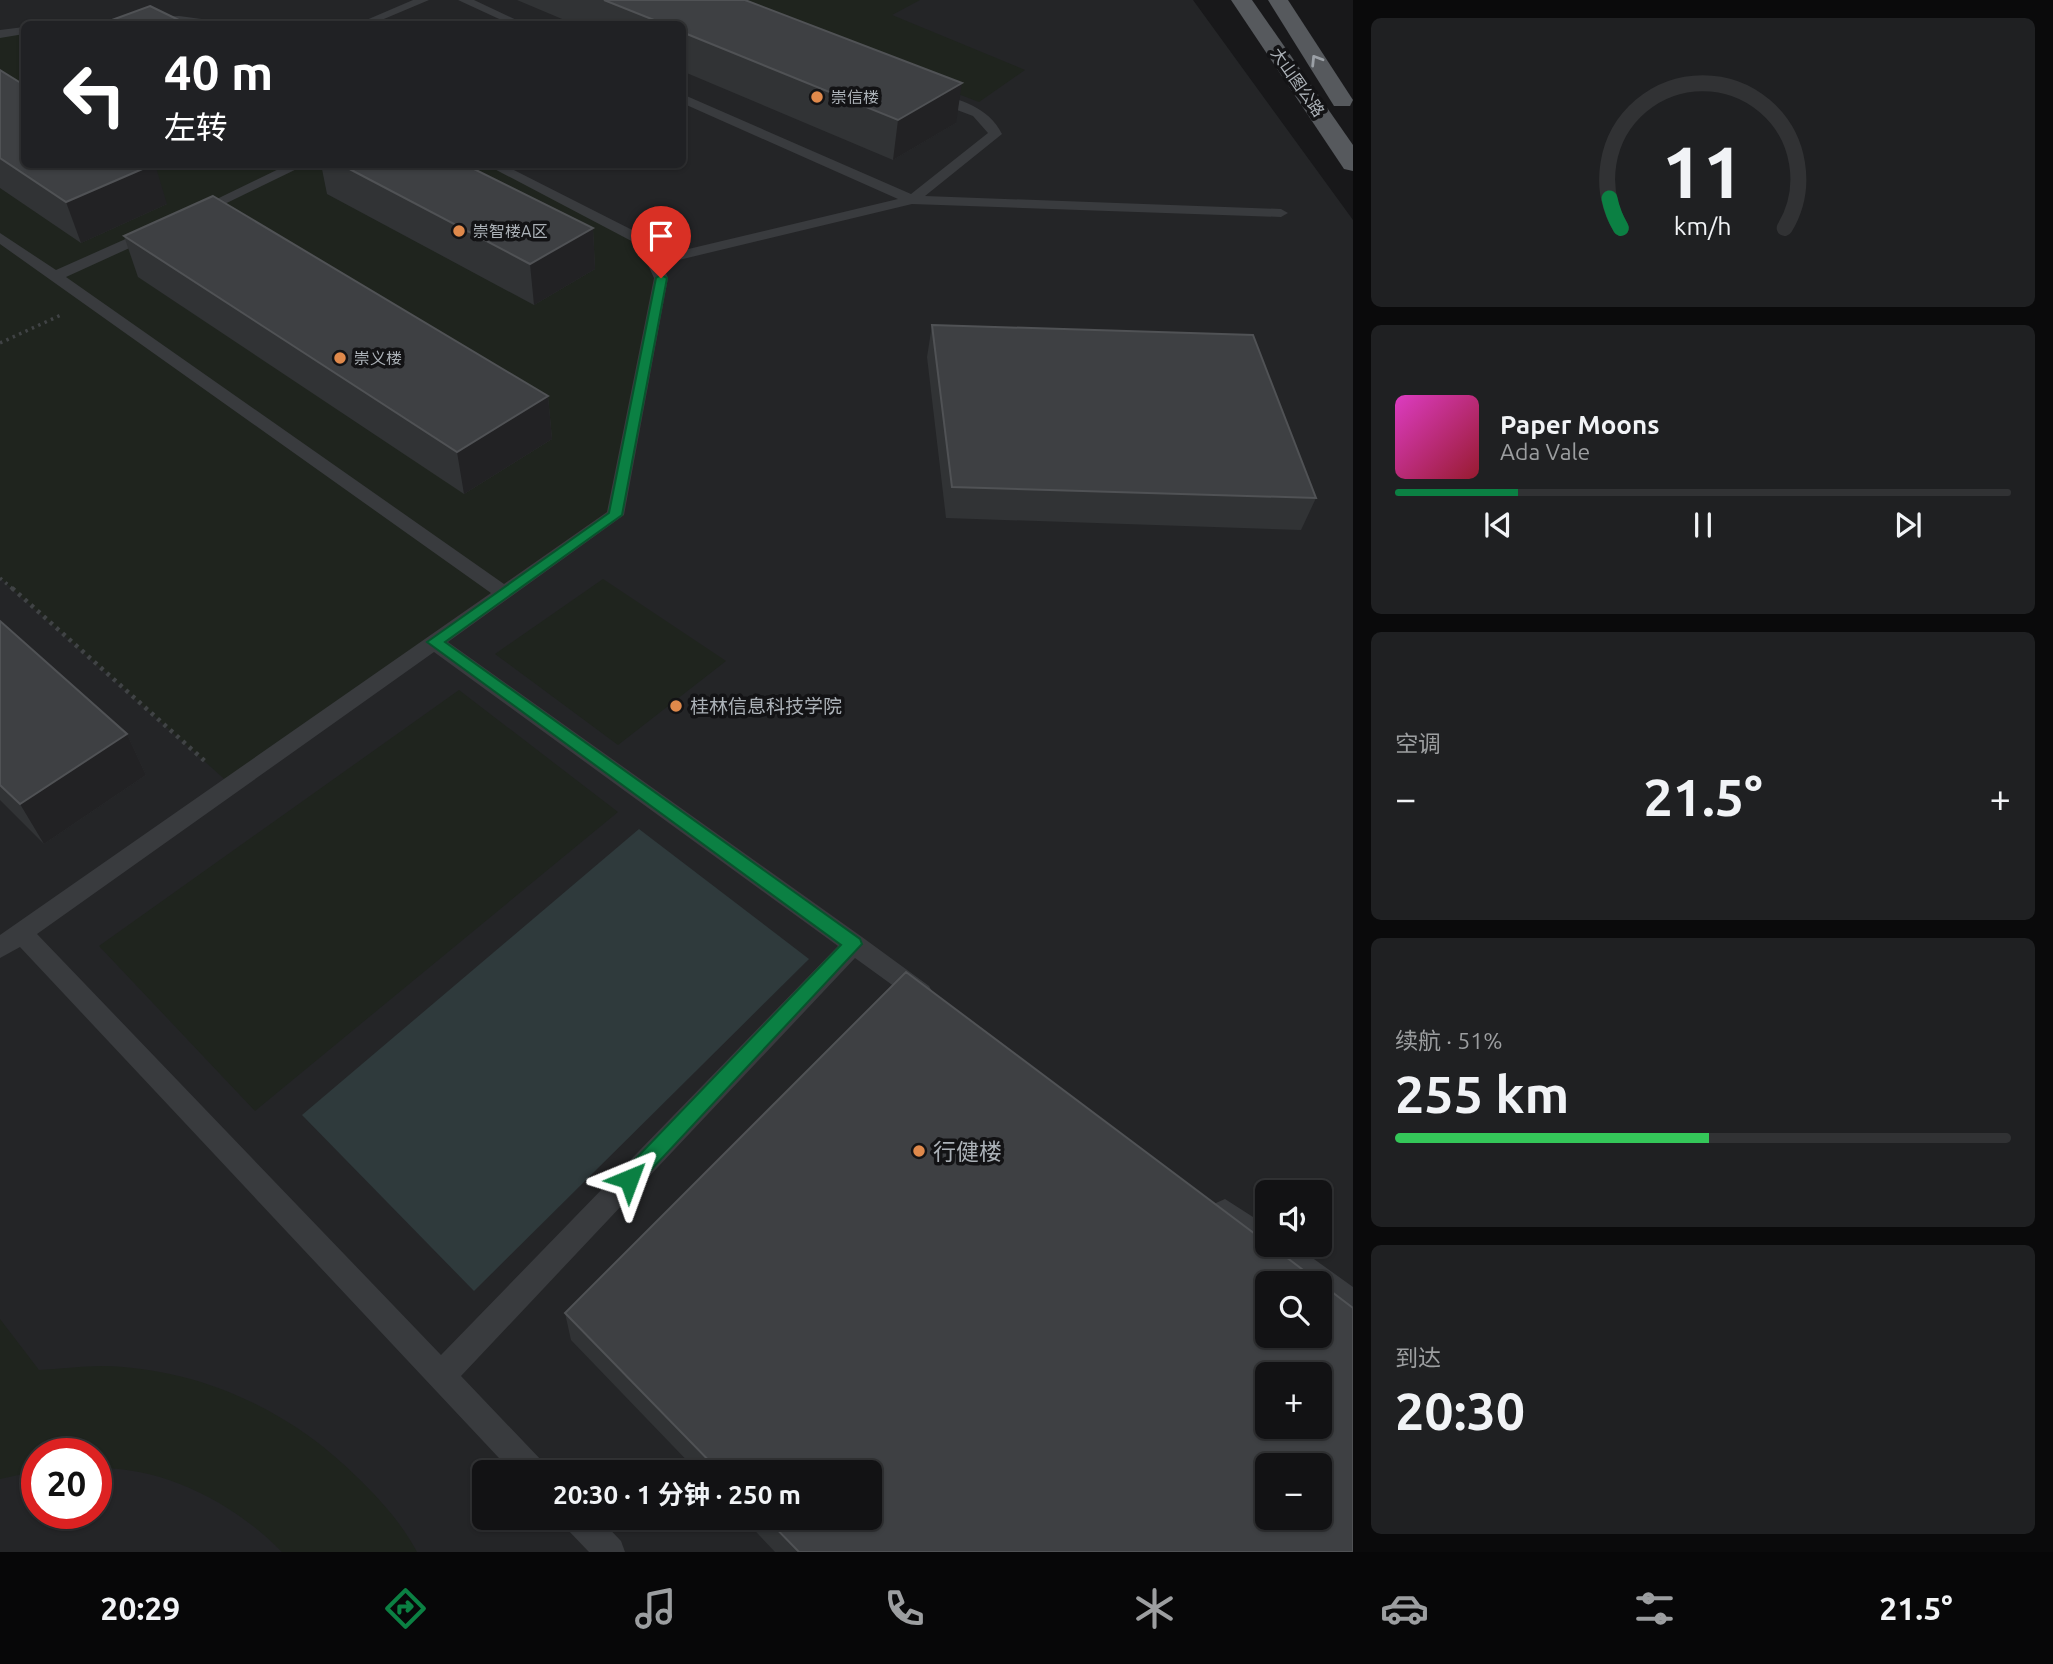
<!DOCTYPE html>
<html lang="zh">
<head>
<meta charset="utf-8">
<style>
  body { margin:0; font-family:Ubuntu,"Noto Sans SC",sans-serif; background:#1f2022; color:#f1f3f6; height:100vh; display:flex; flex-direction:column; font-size:26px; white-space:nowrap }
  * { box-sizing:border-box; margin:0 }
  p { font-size:23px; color:#9c9ea0 }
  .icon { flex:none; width:38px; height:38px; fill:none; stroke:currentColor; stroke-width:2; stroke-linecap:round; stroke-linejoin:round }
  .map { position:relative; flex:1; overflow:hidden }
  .details { display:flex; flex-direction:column; gap:18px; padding:18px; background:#0a0a0b; width:700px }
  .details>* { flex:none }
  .banner { position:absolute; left:21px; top:21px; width:665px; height:147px; border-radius:10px; box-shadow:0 2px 5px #0004,0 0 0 2px #313234; background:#202124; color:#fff; overflow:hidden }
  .tools { position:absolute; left:1255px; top:1180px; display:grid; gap:14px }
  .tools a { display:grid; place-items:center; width:77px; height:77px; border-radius:10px; background:#121214; box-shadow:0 2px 5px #0004,0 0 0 2px #313234; font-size:35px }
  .speed { position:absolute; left:21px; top:1438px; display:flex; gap:14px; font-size:35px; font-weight:700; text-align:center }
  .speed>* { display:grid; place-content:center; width:91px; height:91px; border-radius:50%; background:#121214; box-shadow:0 2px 5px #0004,0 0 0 2px #313234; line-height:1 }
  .speed .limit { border:10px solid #d22; background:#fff; color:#111 }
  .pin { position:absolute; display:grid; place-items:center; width:60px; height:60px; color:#fff; margin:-72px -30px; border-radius:50% 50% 50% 0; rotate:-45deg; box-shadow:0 0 7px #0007 }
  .pin .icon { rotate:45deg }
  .me { position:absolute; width:77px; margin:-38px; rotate:44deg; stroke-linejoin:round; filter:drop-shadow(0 0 5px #0008) }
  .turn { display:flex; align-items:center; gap:24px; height:147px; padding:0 28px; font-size:32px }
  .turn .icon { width:91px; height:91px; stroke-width:2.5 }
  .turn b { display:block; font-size:49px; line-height:60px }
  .big { font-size:52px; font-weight:700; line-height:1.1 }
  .details .card { flex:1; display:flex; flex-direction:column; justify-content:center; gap:10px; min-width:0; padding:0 24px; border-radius:10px; background:#1f2022 }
  .details .dial { align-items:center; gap:0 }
  .dial svg { height:182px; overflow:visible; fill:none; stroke:#313234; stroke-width:7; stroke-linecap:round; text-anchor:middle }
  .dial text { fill:#f1f3f6; stroke:none }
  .song { display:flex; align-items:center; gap:21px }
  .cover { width:84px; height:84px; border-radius:10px; background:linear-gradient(135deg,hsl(310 70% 55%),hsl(350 70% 35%)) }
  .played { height:7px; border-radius:4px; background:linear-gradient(90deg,#0b8043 20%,#313234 20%) }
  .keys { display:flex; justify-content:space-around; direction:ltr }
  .heat { display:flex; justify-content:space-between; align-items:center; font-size:38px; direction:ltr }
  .charge { height:10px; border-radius:5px; background:linear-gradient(90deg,#34c759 51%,#313234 0) }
  .trip { position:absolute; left:472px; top:1460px; width:410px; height:70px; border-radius:10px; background:#121214; box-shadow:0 2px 5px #0004,0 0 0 2px #313234; font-weight:700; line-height:70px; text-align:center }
  .tabs { display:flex; height:112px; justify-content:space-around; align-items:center; background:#070708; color:#9c9ea0 }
  .tabs .icon { width:49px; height:49px }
  .tabs .on { color:#0b8043 }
  .tabs b { font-size:32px; color:#f1f3f6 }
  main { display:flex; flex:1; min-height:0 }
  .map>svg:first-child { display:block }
</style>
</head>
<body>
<main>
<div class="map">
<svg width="1353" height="1552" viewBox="0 0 1353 1552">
  <rect width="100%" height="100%" fill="#18181a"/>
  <path fill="#242527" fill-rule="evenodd" d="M0,0H1193L1353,220V1552H0ZM24,24H682V164H24ZM1267,1192H1320V1244H1267ZM1267,1283H1320V1335H1267ZM1267,1374H1320V1426H1267ZM37,1454H96V1514H37ZM1267,1465H1320V1517H1267ZM485,1472H870V1517H485Z"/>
  <g fill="#1f241e">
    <path d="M713,0H920L892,15L1025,70L979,102Z"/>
    <path d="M24,31V164L491,165L645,242L661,278L615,515L231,785L0,578V34Z"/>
    <path d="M603,579L726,661L618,745L495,654Z"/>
    <path d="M459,690L618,812L255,1111L99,946Z"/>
    <path d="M0,1319L39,1370C60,1369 82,1366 103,1366C199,1368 290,1410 357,1477C379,1498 403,1525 417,1552H282C235,1504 166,1467 96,1468V1454H37V1471L0,1479Z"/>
  </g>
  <path fill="#2f3a3c" d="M639,829L809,959L474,1291L302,1115Z"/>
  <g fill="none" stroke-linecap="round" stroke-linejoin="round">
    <g stroke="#404345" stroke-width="3.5" stroke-dasharray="2.5 4.5" stroke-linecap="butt">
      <path d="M0,343L61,315"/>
      <path d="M0,578L14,590"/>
    </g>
    <path stroke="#404345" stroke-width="4.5" stroke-dasharray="3.5 5" stroke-linecap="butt" d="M12,588L207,763"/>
    <g fill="#393b3e" fill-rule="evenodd">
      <path d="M413,0H429L372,24H357Z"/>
      <path d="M458,0H474L525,24H510Z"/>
      <path d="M179,16L209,20L215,24H100L106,20Z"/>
      <path d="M24,27V34L0,38V30Z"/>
      <path d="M932,92C959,99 989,107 1002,134L925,196L1281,209L1288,213L1281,217L912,204L662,264L668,278L624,515L448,642L862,937L929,986L933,993L929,1000L921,1003L913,1000L855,958L461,1376L543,1462L548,1472H512L20,947L0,958V935L491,593L0,244V233L56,270L148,229H158V235L66,277L504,584L607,512L654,278L639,245L485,164H502L650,239L659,256L898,199L682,103V94L911,194L988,133L973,116L928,99V93ZM434,652L838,946L441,1355L37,934Z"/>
      <path d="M289,164H307L200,216L195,217L188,213Z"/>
      <path d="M1225,1199L1267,1226V1244H1293L1353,1287V1318L1320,1296V1283H1301L1216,1221L1212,1212L1216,1203Z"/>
      <path d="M562,1517H598L621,1541L625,1552H589L566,1528Z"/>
    </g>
    <g fill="#56595d" fill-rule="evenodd">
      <path d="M1231,0H1252L1353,145V171L1344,169Z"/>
      <path d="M1268,0H1288L1353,100L1350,106H1334Z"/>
    </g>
  </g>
  <g fill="#313335">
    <path d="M517,0H745L956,123L893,160L682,71V24H574Z"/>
    <path d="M0,70L167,204L81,243L0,188Z"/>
    <path d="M321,164H464L593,228L595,269L534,305L327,194Z"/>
    <path d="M124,236L548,396L552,439L464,494L138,277Z"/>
    <path d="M932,325L1316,498L1301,530L946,518L927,357Z"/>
    <path d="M0,621L127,734L146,775L44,844L0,800Z"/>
    <path d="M565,1313L1353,1552H775L742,1517H870V1472H698L571,1340Z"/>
  </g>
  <g fill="#222224">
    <path d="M962,83L956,123L893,160L898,120Z"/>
    <path d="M155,164L167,204L81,243L66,202Z"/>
    <path d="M593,228L595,269L534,305L530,264Z"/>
    <path d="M548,396L552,439L464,494L457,452Z"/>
    <path d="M127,734L146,775L44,844L20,804Z"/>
  </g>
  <g fill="#3e4043" stroke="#505255" stroke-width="2" fill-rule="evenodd">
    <path d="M604,0H745L962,83L898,120L682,32V24H664Z"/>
    <path d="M150,6L187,24H101Z"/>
    <path d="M0,70L24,85V164H154L66,202L0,158Z"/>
    <path d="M340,164H464L593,228L530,264Z"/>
    <path d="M213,196L548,396L457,452L124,236Z"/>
    <path d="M932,325L1253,335L1316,498L952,487Z"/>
    <path d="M0,621L127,734L20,804L0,785Z"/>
    <path d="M906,972L1267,1243V1244H1269L1353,1308V1552H799L765,1517H870V1472H720L565,1313ZM1267,1283H1320V1335H1267ZM1267,1374H1320V1426H1267ZM1267,1465H1320V1517H1267Z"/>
  </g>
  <defs><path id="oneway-chevron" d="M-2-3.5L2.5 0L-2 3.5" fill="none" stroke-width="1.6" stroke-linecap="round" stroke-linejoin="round" transform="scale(1.75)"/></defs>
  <use stroke="#9ba0a6" href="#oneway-chevron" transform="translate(1316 60) rotate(-122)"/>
  <path fill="#0b8043" stroke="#07532c" stroke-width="2" d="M661,275L667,278L622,515L445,642L860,939L862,944L636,1186L629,1189L622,1186L619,1179L622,1173L841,945L427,642L609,513L656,278Z"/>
  <g fill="#df894b" stroke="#131315" stroke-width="2.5">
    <circle cx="817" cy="97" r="7"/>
    <circle cx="459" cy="231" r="7"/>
    <circle cx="340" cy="358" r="7"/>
    <circle cx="676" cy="706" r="7"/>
    <circle cx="919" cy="1151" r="7"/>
  </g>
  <g text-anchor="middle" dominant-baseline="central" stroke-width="7" stroke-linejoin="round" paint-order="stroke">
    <g font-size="16" fill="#acb2b8" stroke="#131315">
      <text transform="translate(1298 82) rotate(55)">大山图公路</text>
    </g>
    <g font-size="16" fill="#acb2b8" stroke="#131315" text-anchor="start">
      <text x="831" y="97">崇信楼</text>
      <text x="473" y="231">崇智楼A区</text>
      <text x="354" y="358">崇义楼</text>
    </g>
    <g font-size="19" fill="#acb2b8" stroke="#131315" text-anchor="start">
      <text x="690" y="706">桂林信息科技学院</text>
    </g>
    <g font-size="23" fill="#acb2b8" stroke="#131315" text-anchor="start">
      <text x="933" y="1151">行健楼</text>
    </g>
  </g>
</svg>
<div class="tools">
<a><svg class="icon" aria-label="sound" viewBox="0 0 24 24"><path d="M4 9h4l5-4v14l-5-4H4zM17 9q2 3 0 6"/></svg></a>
<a><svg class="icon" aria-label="search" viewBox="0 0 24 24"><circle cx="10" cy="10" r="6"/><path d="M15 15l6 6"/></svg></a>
<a>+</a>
<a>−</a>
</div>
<div class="speed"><div class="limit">20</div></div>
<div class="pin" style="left:661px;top:278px;background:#d93025"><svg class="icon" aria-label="arrive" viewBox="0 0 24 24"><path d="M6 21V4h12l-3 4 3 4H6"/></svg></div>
<svg class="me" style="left:629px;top:1179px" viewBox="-20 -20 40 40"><path d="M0-17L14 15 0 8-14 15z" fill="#0b8043" stroke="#fff" stroke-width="4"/></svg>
<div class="trip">20:30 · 1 分钟 · 250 m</div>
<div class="banner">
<div class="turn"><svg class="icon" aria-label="left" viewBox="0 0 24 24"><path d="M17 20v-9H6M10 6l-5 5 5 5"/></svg><div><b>40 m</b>左转</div></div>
</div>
</div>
<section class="details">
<div class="card dial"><svg viewBox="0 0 100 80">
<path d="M14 69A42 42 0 1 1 86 69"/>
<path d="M14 69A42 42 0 0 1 9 56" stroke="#0b8043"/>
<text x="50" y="56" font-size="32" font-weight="700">11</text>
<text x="50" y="72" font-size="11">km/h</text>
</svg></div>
<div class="card">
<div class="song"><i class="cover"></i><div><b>Paper Moons</b><p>Ada Vale</p></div></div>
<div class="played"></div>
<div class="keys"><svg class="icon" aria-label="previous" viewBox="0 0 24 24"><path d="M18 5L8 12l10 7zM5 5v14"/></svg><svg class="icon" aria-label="pause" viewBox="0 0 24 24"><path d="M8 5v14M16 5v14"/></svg><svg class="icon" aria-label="next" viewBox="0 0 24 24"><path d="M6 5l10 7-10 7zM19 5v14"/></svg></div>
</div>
<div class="card"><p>空调</p>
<div class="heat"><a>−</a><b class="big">21.5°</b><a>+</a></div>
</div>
<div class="card"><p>续航 · 51%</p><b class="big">255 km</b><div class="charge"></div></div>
<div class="card"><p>到达</p><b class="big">20:30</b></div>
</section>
</main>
<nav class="tabs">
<b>20:29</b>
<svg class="icon on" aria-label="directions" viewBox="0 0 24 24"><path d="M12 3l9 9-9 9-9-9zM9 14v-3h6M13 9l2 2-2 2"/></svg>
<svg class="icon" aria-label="music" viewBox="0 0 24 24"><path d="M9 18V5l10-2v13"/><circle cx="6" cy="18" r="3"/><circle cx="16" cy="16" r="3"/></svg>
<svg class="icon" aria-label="phone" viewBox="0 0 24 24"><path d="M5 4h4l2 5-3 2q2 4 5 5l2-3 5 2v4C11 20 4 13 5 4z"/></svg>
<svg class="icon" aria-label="climate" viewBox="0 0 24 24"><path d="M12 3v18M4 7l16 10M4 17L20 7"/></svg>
<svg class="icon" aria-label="car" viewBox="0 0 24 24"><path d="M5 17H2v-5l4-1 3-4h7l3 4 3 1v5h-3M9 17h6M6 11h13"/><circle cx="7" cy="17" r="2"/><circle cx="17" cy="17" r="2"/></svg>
<svg class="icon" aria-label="filters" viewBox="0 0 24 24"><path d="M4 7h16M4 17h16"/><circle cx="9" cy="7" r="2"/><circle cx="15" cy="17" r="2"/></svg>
<b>21.5°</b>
</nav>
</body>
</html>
